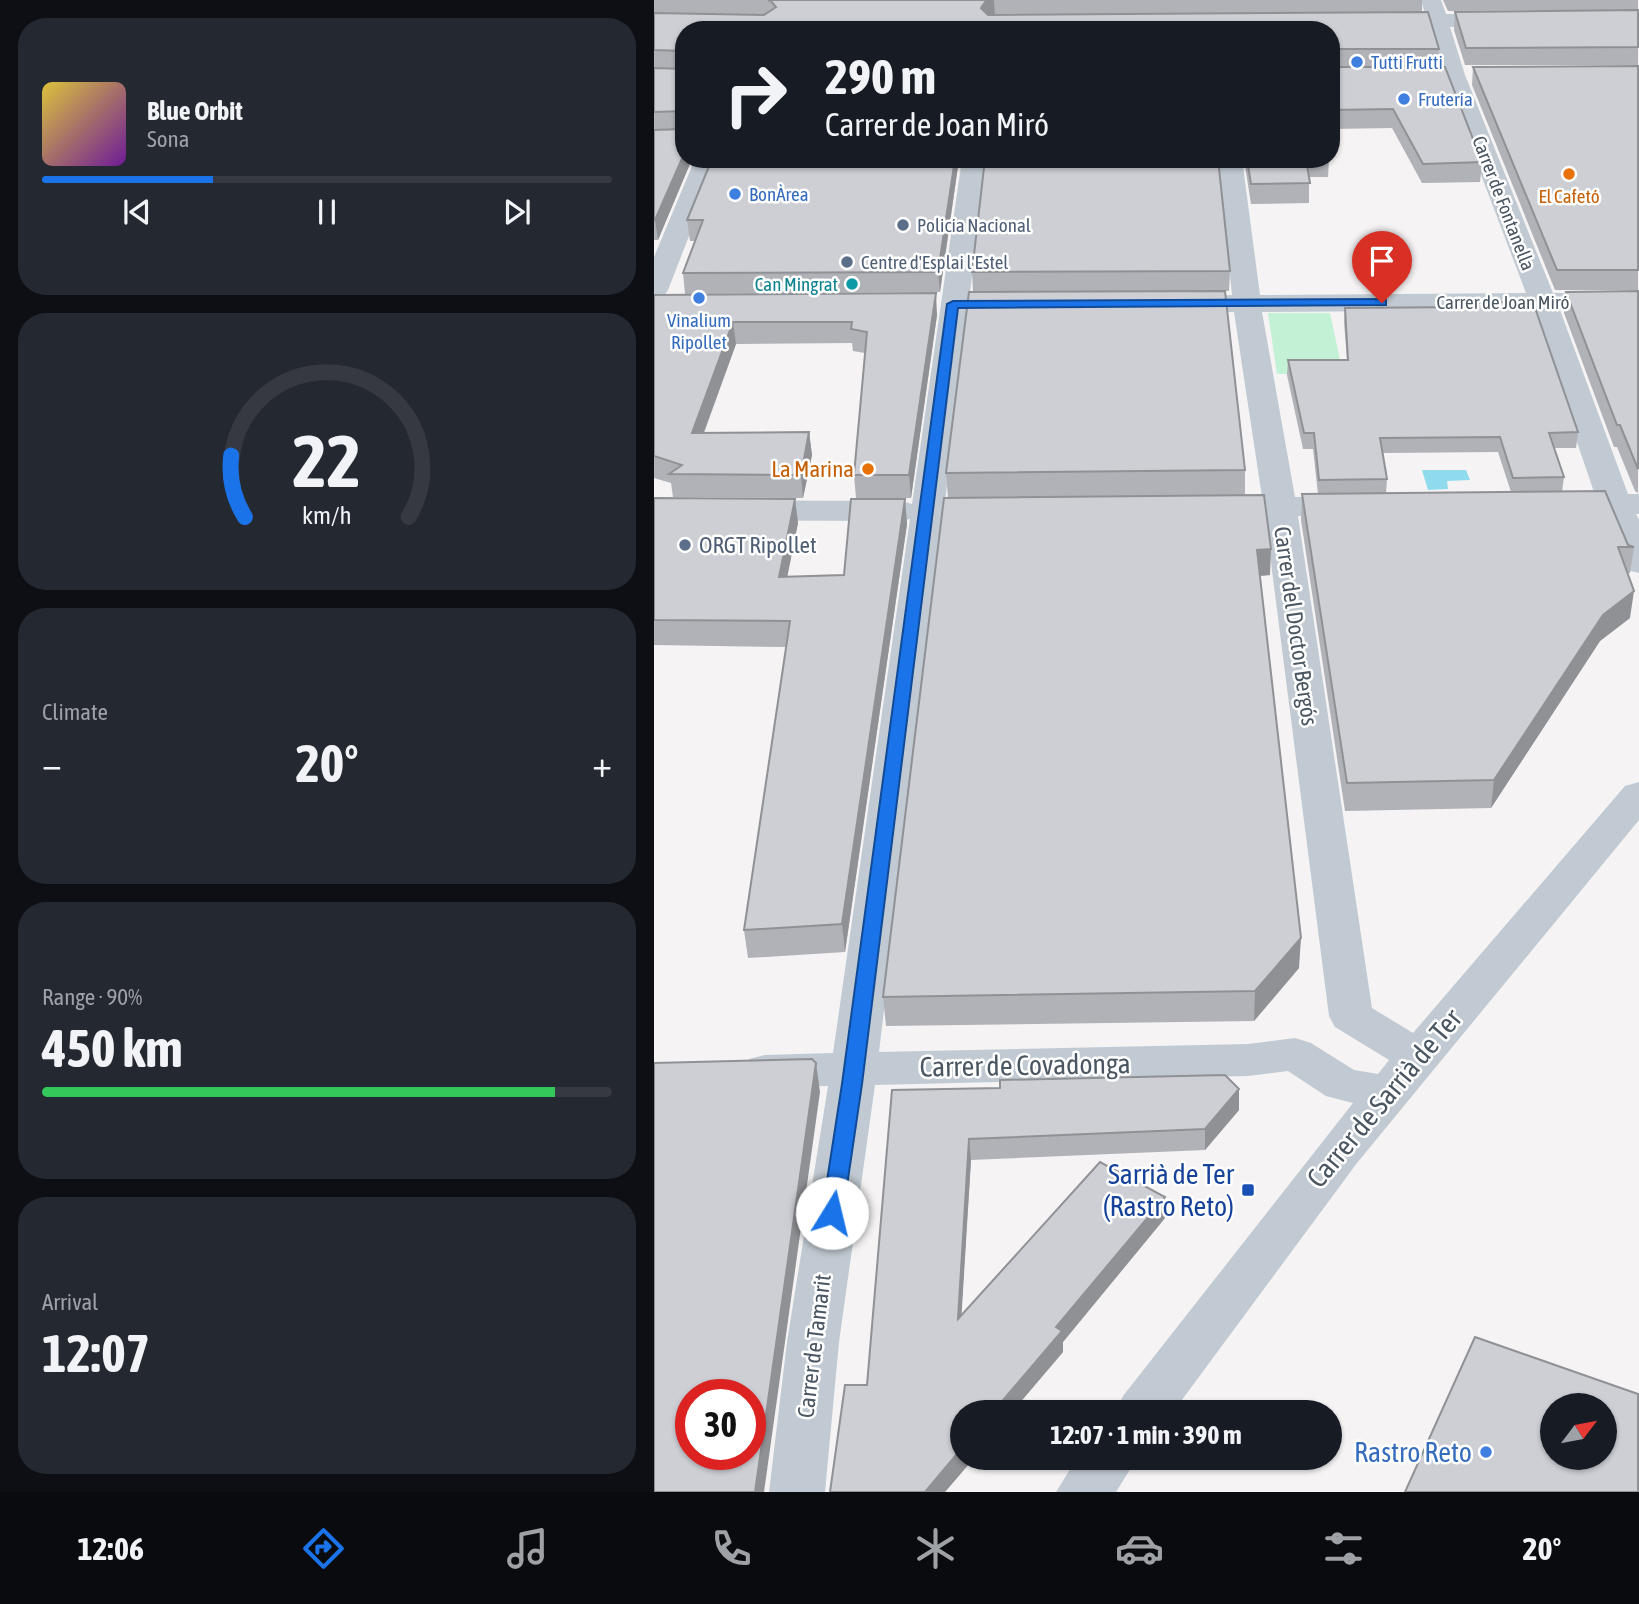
<!DOCTYPE html>
<html lang="en">
<head>
<meta charset="utf-8">
<style>
  body { margin:0; font-family:"Asap Condensed",sans-serif; background:#242831; color:#f1f3f6; height:100vh; display:flex; flex-direction:column; font-size:26px; white-space:nowrap }
  * { box-sizing:border-box; margin:0 }
  p { font-size:23px; color:#9ea1a6 }
  .icon { flex:none; width:38px; height:38px; fill:none; stroke:currentColor; stroke-width:2; stroke-linecap:round; stroke-linejoin:round }
  .map { position:relative; flex:1; overflow:hidden }
  .sheet { display:flex; flex-direction:column; gap:18px; padding:18px; background:#0d0f14; width:654px }
  .sheet>* { flex:none }
  .top-card { position:absolute; left:21px; top:21px; width:665px; height:147px; border-radius:28px; box-shadow:0 2px 5px #0004; background:#171b24; color:#f1f3f6; overflow:hidden }
  .needle { width:46px; rotate:58deg }
  .controls { position:absolute; left:886px; top:1393px; display:grid; gap:14px }
  .controls a { display:grid; place-items:center; width:77px; height:77px; border-radius:50%; background:#171b24; box-shadow:0 2px 5px #0004; font-size:35px }
  .speed { position:absolute; left:21px; top:1379px; display:flex; gap:14px; font-size:35px; font-weight:700; text-align:center }
  .speed>* { display:grid; place-content:center; width:91px; height:91px; border-radius:50%; background:#171b24; box-shadow:0 2px 5px #0004; line-height:1 }
  .speed .limit { border:10px solid #d22; background:#fff; color:#111 }
  .pin { position:absolute; display:grid; place-items:center; width:60px; height:60px; color:#fff; margin:-72px -30px; border-radius:50% 50% 50% 0; rotate:-45deg; box-shadow:0 0 7px #0007 }
  .pin .icon { rotate:45deg }
  .me { position:absolute; width:77px; margin:-38px; rotate:9deg; stroke-linejoin:round; filter:drop-shadow(0 0 5px #0008) }
  .turn { display:flex; align-items:center; gap:24px; height:147px; padding:0 35px; font-size:32px }
  .turn .icon { width:91px; height:91px; stroke-width:2.5 }
  .turn b { display:block; font-size:49px; line-height:60px }
  .big { font-size:52px; font-weight:700; line-height:1.1 }
  .sheet .card { flex:1; display:flex; flex-direction:column; justify-content:center; gap:10px; min-width:0; padding:0 24px; border-radius:28px; background:#242831 }
  .sheet .dial { align-items:center; gap:0 }
  .dial svg { height:182px; overflow:visible; fill:none; stroke:#363941; stroke-width:7; stroke-linecap:round; text-anchor:middle }
  .dial text { fill:#f1f3f6; stroke:none }
  .song { display:flex; align-items:center; gap:21px }
  .cover { width:84px; height:84px; border-radius:10px; background:linear-gradient(135deg,hsl(50 70% 55%),hsl(280 70% 35%)) }
  .played { height:7px; border-radius:4px; background:linear-gradient(90deg,#1a73e8 30%,#363941 30%) }
  .keys { display:flex; justify-content:space-around; direction:ltr }
  .heat { display:flex; justify-content:space-between; align-items:center; font-size:38px; direction:ltr }
  .charge { height:10px; border-radius:5px; background:linear-gradient(90deg,#34c759 90%,#363941 0) }
  .trip { position:absolute; left:296px; top:1400px; width:392px; height:70px; border-radius:35px; background:#171b24; box-shadow:0 2px 5px #0004; font-weight:700; line-height:70px; text-align:center }
  .tab-bar { display:flex; height:112px; justify-content:space-around; align-items:center; background:#090b0e; color:#9ea1a6 }
  .tab-bar .icon { width:49px; height:49px }
  .tab-bar .current { color:#1a73e8 }
  .tab-bar b { font-size:32px; color:#f1f3f6 }
  main { display:flex; flex:1; min-height:0 }
  .map>svg:first-child { display:block }
</style>
</head>
<body>
<main>
<section class="sheet">
<div class="card">
<div class="song"><i class="cover"></i><div><b>Blue Orbit</b><p>Sona</p></div></div>
<div class="played"></div>
<div class="keys"><svg class="icon" aria-label="previous" viewBox="0 0 24 24"><path d="M18 5L8 12l10 7zM5 5v14"/></svg><svg class="icon" aria-label="pause" viewBox="0 0 24 24"><path d="M8 5v14M16 5v14"/></svg><svg class="icon" aria-label="next" viewBox="0 0 24 24"><path d="M6 5l10 7-10 7zM19 5v14"/></svg></div>
</div>
<div class="card dial"><svg viewBox="0 0 100 80">
<path d="M14 69A42 42 0 1 1 86 69"/>
<path d="M14 69A42 42 0 0 1 8 42" stroke="#1a73e8"/>
<text x="50" y="56" font-size="32" font-weight="700">22</text>
<text x="50" y="72" font-size="11">km/h</text>
</svg></div>
<div class="card"><p>Climate</p>
<div class="heat"><a>−</a><b class="big">20°</b><a>+</a></div>
</div>
<div class="card"><p>Range · 90%</p><b class="big">450 km</b><div class="charge"></div></div>
<div class="card"><p>Arrival</p><b class="big">12:07</b></div>
</section>
<div class="map">
<svg width="985" height="1492" viewBox="0 0 985 1492">
  <rect width="100%" height="100%" fill="#f5f3f3"/>
  <path fill="#c3f1d5" d="M614,313H676L689,374H623Z"/>
  <path fill="#90daee" d="M768,470H812L816,480L793,481L794,489L774,490Z"/>
  <g fill="none" stroke-linecap="round" stroke-linejoin="round">
    <g fill="#c1cad2" fill-rule="evenodd">
      <path d="M767,0H787L792,14H853L860,16L864,20L860,24L853,26L796,27L811,75L899,293H985V309L906,310L974,494H985V514H982L985,520V573L973,570L949,514L906,515L894,512L890,505L894,498L941,495L878,310L608,312L641,497L699,496L711,499L715,506L711,513L699,516H644L718,1008L759,1033L971,786L985,782V820L703,1163L519,1412H461L469,1396L699,1103L672,1096L634,1071L594,1076L221,1085L185,1342L171,1492H115L133,1342L174,1086L111,1087L95,1083L88,1071L95,1059L111,1055L179,1053L256,519L247,521L0,520V500L247,501L258,504L308,159H332L225,1052L594,1044L641,1038L657,1043L700,1070L724,1074L735,1060L681,1027L675,1016L611,516L560,517L548,514L544,507L548,500L560,497H608L580,312H520L510,310L506,304L510,298L578,295L564,159H588L606,295L872,293L789,75L775,27H724L717,25L713,21L717,17L724,15L771,14Z"/>
      <path d="M41,159H65L14,290L10,296L0,298V257Z"/>
      <path d="M423,1458H483L462,1492H402Z"/>
    </g>
  </g>
  <g fill="#b0b2b7" fill-rule="evenodd">
    <path d="M0,0H768V12L785,49L784,66H677V30H30V159H38L4,240H0Z"/>
    <path d="M789,0H984V10L794,11Z"/>
    <path d="M984,10V65H811L800,30L801,12Z"/>
    <path d="M984,66V290H901L818,85L819,67Z"/>
    <path d="M677,67L828,162L826,182L768,183L738,128L677,129Z"/>
    <path d="M58,159H305L286,292L31,294L29,273L41,241H36L33,220Z"/>
    <path d="M590,159H675L674,177H655V203L597,204Z"/>
    <path d="M576,271L575,291H571L591,470V495L616,575L606,576L645,968L600,1021L232,1026L229,997L294,498L292,473L319,292L318,272Z"/>
    <path d="M984,291V493L981,491L963,447H960L910,313L912,292Z"/>
    <path d="M0,295L283,315L257,498H202L200,475L211,353L199,351L198,343L82,344L50,433L155,432L158,455L149,498L19,497L17,483L0,478Z"/>
    <path d="M809,303L924,432L922,448H900L910,477L908,492L974,545L980,547L976,573H973L976,618L946,641L837,808L691,811L647,520L648,494H664L659,449H649L633,375L634,360H693L690,322L691,308L809,307ZM844,452L857,492L732,493L733,479L729,453Z"/>
    <path d="M0,498L141,499L144,523L133,577L190,575L251,499L253,524L191,952L94,958L90,930L132,647L0,645Z"/>
    <path d="M346,1088L585,1089V1110L551,1150L317,1160L307,1315L511,1218L409,1342V1352L358,1412H308V1458H320L291,1492L213,1385L238,1090Z"/>
  </g>
  <g fill="#909195">
    <path d="M338,0H340L341,16L332,19L327,8L331,2Z"/>
    <path d="M30,154V159H38L4,240L1,220Z"/>
    <path d="M301,159H305L286,292L284,272Z"/>
    <path d="M282,293L283,315L257,498L255,475Z"/>
    <path d="M79,322L82,344L41,456L38,433Z"/>
    <path d="M155,432L158,455L149,498L147,475Z"/>
    <path d="M141,499L144,523L128,603L125,577Z"/>
    <path d="M251,499L253,524L191,952L188,924Z"/>
    <path d="M617,549L616,575L603,576V550Z"/>
    <path d="M980,591L976,618L946,641L837,808L840,780L949,615Z"/>
    <path d="M647,938L645,968L600,1021L601,991Z"/>
    <path d="M162,1063L166,1092L110,1492H101Z"/>
    <path d="M585,1089V1110L551,1150V1129Z"/>
    <path d="M315,1139L317,1160L306,1340L304,1319Z"/>
    <path d="M511,1197V1218L409,1342V1352L358,1412H339L402,1327Z"/>
    <path d="M308,1448V1458H320L291,1492H271Z"/>
  </g>
  <g fill="#cdcfd5" stroke="#909195" stroke-width="2" fill-rule="evenodd">
    <path d="M114,0H338L331,2L327,8L334,15L774,12L785,49H677V30H30V154L1,220H0V130L29,129V111L0,112V68L30,69V51L0,50V13L110,15L122,7L117,1Z"/>
    <path d="M984,10V47L812,48L801,12Z"/>
    <path d="M984,66V270H903L819,67Z"/>
    <path d="M677,67H791L828,162L769,164L739,109L677,110Z"/>
    <path d="M58,159H301L284,272L29,273L49,220H33Z"/>
    <path d="M331,159H564L576,271L318,272Z"/>
    <path d="M593,159H652L656,183L597,184Z"/>
    <path d="M571,291L591,470L292,473L315,292Z"/>
    <path d="M984,291V469L966,425H963L912,292Z"/>
    <path d="M282,293L255,475H200L213,332L197,329L198,322H79L38,433L155,432L147,475L15,474L28,465L0,456V295Z"/>
    <path d="M879,302L924,432L895,433L910,477L859,478L846,437L726,438L733,479L665,480L660,433H650L634,360H694L691,308L810,307L809,303Z"/>
    <path d="M951,491L974,545L980,547H964L980,591L949,615L840,780L693,783L648,494Z"/>
    <path d="M610,495L617,549L603,550L647,938L601,991L229,997L290,498Z"/>
    <path d="M0,498L141,499L125,577L190,575L197,499H251L188,924L90,930L136,621L0,620Z"/>
    <path d="M158,1059L162,1063L101,1492H0V1063ZM37,1395H96V1454H37Z"/>
    <path d="M571,1075L585,1089L551,1129L315,1139L304,1319L446,1162L511,1197L402,1327L408,1331L339,1412H308V1448L271,1492H176L191,1385H213L238,1090L346,1088V1080Z"/>
    <path d="M821,1337L984,1394V1492H751ZM898,1405H950V1458H898Z"/>
  </g>
  <path fill="#1a73e8" stroke="#114b97" stroke-width="2" d="M728,299L732,300V305L304,308L208,1084L189,1213L186,1219L178,1221L171,1219L168,1213L188,1084L293,304L299,301Z"/>
  <g fill="#3f7fe0" stroke="#fff" stroke-width="2.5">
    <circle cx="703" cy="62" r="7"/>
    <circle cx="750" cy="99" r="7"/>
    <circle cx="81" cy="194" r="7"/>
    <circle cx="45" cy="298" r="7"/>
    <circle cx="832" cy="1452" r="7"/>
  </g>
  <g fill="#e8710a" stroke="#fff" stroke-width="2.5">
    <circle cx="915" cy="174" r="7"/>
    <circle cx="214" cy="469" r="7"/>
  </g>
  <g fill="#5c6f8a" stroke="#fff" stroke-width="2.5">
    <circle cx="249" cy="225" r="7"/>
    <circle cx="193" cy="262" r="7"/>
    <circle cx="31" cy="545" r="7"/>
  </g>
  <circle fill="#0f9aa8" stroke="#fff" stroke-width="2.5" cx="198" cy="284" r="7"/>
  <rect fill="#1a4fb4" stroke="#fff" stroke-width="2.5" x="587" y="1183" width="14" height="14" rx="3.5"/>
  <g text-anchor="middle" dominant-baseline="central" stroke-width="5" stroke-linejoin="round" paint-order="stroke">
    <g font-size="19" fill="#366cbe" stroke="#fff" text-anchor="start">
      <text x="717" y="62">Tutti Frutti</text>
      <text x="764" y="99">Frutería</text>
      <text x="95" y="194">BonÀrea</text>
      <text x="45" y="320" text-anchor="middle">Vinalium<tspan x="45" dy="22">Ripollet</tspan></text>
    </g>
    <g font-size="19" fill="#c56008" stroke="#fff">
      <text x="915" y="196">El Cafetó</text>
    </g>
    <g font-size="19" fill="#4a5661" stroke="#fff">
      <text transform="translate(850 203) rotate(69)">Carrer de Fontanella</text>
      <text x="849" y="302">Carrer de Joan Miró</text>
    </g>
    <g font-size="19" fill="#4e5e75" stroke="#fff" text-anchor="start">
      <text x="263" y="225">Policia Nacional</text>
      <text x="207" y="262">Centre d'Esplai l'Estel</text>
    </g>
    <g font-size="19" fill="#0d838f" stroke="#fff" text-anchor="end">
      <text x="184" y="284">Can Mingrat</text>
    </g>
    <g font-size="23" fill="#c56008" stroke="#fff" text-anchor="end">
      <text x="200" y="469">La Marina</text>
    </g>
    <g font-size="23" fill="#4e5e75" stroke="#fff" text-anchor="start">
      <text x="45" y="545">ORGT Ripollet</text>
    </g>
    <g font-size="23" fill="#4a5661" stroke="#fff">
      <text transform="translate(642 626) rotate(82)">Carrer del Doctor Bergós</text>
      <text transform="translate(160 1346) rotate(-83)">Carrer de Tamarit</text>
    </g>
    <g font-size="28" fill="#4a5661" stroke="#fff">
      <text transform="translate(371 1065) rotate(-1)">Carrer de Covadonga</text>
      <text transform="translate(730 1098) rotate(-50)">Carrer de Sarrià de Ter</text>
    </g>
    <g font-size="28" fill="#164399" stroke="#fff" text-anchor="end">
      <text x="580" y="1174">Sarrià de Ter<tspan x="580" dy="32">(Rastro Reto)</tspan></text>
    </g>
    <g font-size="28" fill="#366cbe" stroke="#fff" text-anchor="end">
      <text x="818" y="1452">Rastro Reto</text>
    </g>
  </g>
</svg>
<div class="controls">
<a><svg class="needle" viewBox="-14 -14 28 28"><path d="M0-13l5 13h-10z" fill="#e53935"/><path d="M0 13l5-13h-10z" fill="#9ea1a6"/></svg></a>
</div>
<div class="speed"><div class="limit">30</div></div>
<div class="pin" style="left:728px;top:303px;background:#d93025"><svg class="icon" aria-label="arrive" viewBox="0 0 24 24"><path d="M6 21V4h12l-3 4 3 4H6"/></svg></div>
<svg class="me" style="left:178px;top:1213px" viewBox="-20 -20 40 40"><circle r="19" fill="#fff"/><path d="M0-13L10 11 0 6-10 11z" fill="#1a73e8"/></svg>
<div class="trip">12:07 · 1 min · 390 m</div>
<div class="top-card">
<div class="turn"><svg class="icon" aria-label="right" viewBox="0 0 24 24"><path d="M7 20v-9h11M14 6l5 5-5 5"/></svg><div><b>290 m</b>Carrer de Joan Miró</div></div>
</div>
</div>
</main>
<nav class="tab-bar">
<b>12:06</b>
<svg class="icon current" aria-label="directions" viewBox="0 0 24 24"><path d="M12 3l9 9-9 9-9-9zM9 14v-3h6M13 9l2 2-2 2"/></svg>
<svg class="icon" aria-label="music" viewBox="0 0 24 24"><path d="M9 18V5l10-2v13"/><circle cx="6" cy="18" r="3"/><circle cx="16" cy="16" r="3"/></svg>
<svg class="icon" aria-label="phone" viewBox="0 0 24 24"><path d="M5 4h4l2 5-3 2q2 4 5 5l2-3 5 2v4C11 20 4 13 5 4z"/></svg>
<svg class="icon" aria-label="climate" viewBox="0 0 24 24"><path d="M12 3v18M4 7l16 10M4 17L20 7"/></svg>
<svg class="icon" aria-label="car" viewBox="0 0 24 24"><path d="M5 17H2v-5l4-1 3-4h7l3 4 3 1v5h-3M9 17h6M6 11h13"/><circle cx="7" cy="17" r="2"/><circle cx="17" cy="17" r="2"/></svg>
<svg class="icon" aria-label="filters" viewBox="0 0 24 24"><path d="M4 7h16M4 17h16"/><circle cx="9" cy="7" r="2"/><circle cx="15" cy="17" r="2"/></svg>
<b>20°</b>
</nav>
</body>
</html>
